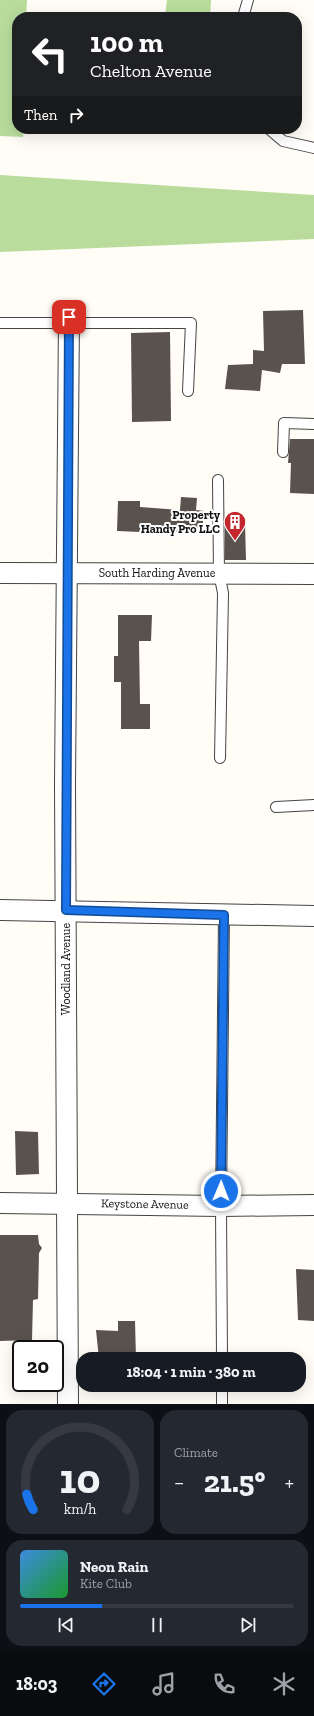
<!DOCTYPE html>
<html lang="en">
<head>
<meta charset="utf-8">
<style>
  body { margin:0; font-family:"Zilla Slab",serif; background:#242831; color:#f1f3f6; height:100vh; display:flex; flex-direction:column; font-size:15px; white-space:nowrap }
  * { box-sizing:border-box; margin:0 }
  p { font-size:13px; color:#9ea1a6 }
  .icon { flex:none; width:22px; height:22px; fill:none; stroke:currentColor; stroke-width:2; stroke-linecap:round; stroke-linejoin:round }
  .map { position:relative; height:1404px; overflow:hidden }
  .sheet { display:flex; flex-direction:column; gap:6px; padding:6px; background:#0d0f14; flex:1 }
  .sheet>* { flex:none }
  .guide { position:absolute; left:12px; top:12px; width:290px; height:122px; border-radius:16px; box-shadow:0 4px 16px #0002; background:#202124; color:#fff; overflow:hidden }
  .speed { position:absolute; left:12px; top:1340px; display:flex; gap:8px; font-size:20px; font-weight:700; text-align:center }
  .speed>* { display:grid; place-content:center; width:52px; height:52px; border-radius:50%; background:#171b24; box-shadow:0 4px 16px #0002; line-height:1 }
  .speed .limit { border:2px solid #111; border-radius:6px; background:#fff; color:#111 }
  .pin { position:absolute; display:grid; place-items:center; width:34px; height:34px; color:#fff; margin:-17px; border-radius:8px; box-shadow:0 2px 6px #0006 }
  .me { position:absolute; width:44px; margin:-22px; rotate:1deg; stroke-linejoin:round; filter:drop-shadow(0 0 3px #0008) }
  .turn { display:flex; align-items:center; gap:14px; height:84px; padding:0 12px; font-size:18px }
  .turn .icon { width:52px; height:52px; stroke-width:2.5 }
  .turn b { display:block; font-size:28px; line-height:34px }
  .then { display:flex; align-items:center; height:38px; padding:0 12px; background:#0003; gap:8px; font-size:15px }
  .big { font-size:30px; font-weight:700; line-height:1.1 }
  .sheet .card { flex:1; display:flex; flex-direction:column; justify-content:center; gap:6px; min-width:0; padding:0 14px; border-radius:16px; background:#242831 }
  .sheet .dial { align-items:center; gap:0 }
  .dial svg { height:104px; overflow:visible; fill:none; stroke:#363941; stroke-width:7; stroke-linecap:round; text-anchor:middle }
  .dial text { fill:#f1f3f6; stroke:none }
  .song { display:flex; align-items:center; gap:12px }
  .cover { width:48px; height:48px; border-radius:6px; background:linear-gradient(135deg,hsl(210 70% 55%),hsl(130 70% 35%)) }
  .played { height:4px; border-radius:2px; background:linear-gradient(90deg,#1a73e8 30%,#363941 30%) }
  .keys { display:flex; justify-content:space-around; direction:ltr }
  .heat { display:flex; justify-content:space-between; align-items:center; font-size:22px; direction:ltr }
  .sheet .tiles { flex:1; display:grid; gap:6px; grid-template-columns:1fr 1fr }
  .card:last-child { grid-column:span 2 }
  .trip { position:absolute; left:76px; top:1352px; width:230px; height:40px; border-radius:16px; background:#171b24; box-shadow:0 4px 16px #0002; font-weight:700; line-height:40px; text-align:center }
  .tab-bar { display:flex; height:64px; justify-content:space-around; align-items:center; background:#090b0e; color:#9ea1a6 }
  .tab-bar .icon { width:28px; height:28px }
  .tab-bar .selected { color:#1a73e8 }
  .tab-bar b { font-size:18px; color:#f1f3f6 }
  .map>svg:first-child { display:block }
</style>
</head>
<body>
<div class="map">
<svg width="314" height="1404" viewBox="0 0 314 1404">
  <rect width="100%" height="100%" fill="#fffdf5"/>
  <g fill="#b9dc9c">
    <path d="M0,0H27L26,17H17V129H24L23,137L0,136Z"/>
    <path d="M167,0H211L210,17H165Z"/>
    <path d="M0,175L314,195V239L0,252Z"/>
  </g>
  <g fill="#5a524d">
    <path d="M303,310L305,364H282L280,373L262,370L260,391L225,389L228,365L253,364V350L264,351L263,311Z"/>
    <path d="M170,332L171,421L132,422L131,333Z"/>
    <path d="M290,439H314V494L290,493L291,463H288Z"/>
    <path d="M181,497L197,498L196,510L204,511L202,533L140,530V532L117,531L118,501H140V507L180,510Z"/>
    <path d="M245,523L246,560H225V524Z"/>
    <path d="M118,615H152L151,641H139L140,704H150V729H121V682H114V656H118Z"/>
    <path d="M15,1131L38,1132L39,1174L16,1175Z"/>
    <path d="M0,1235H38L39,1244L42,1248L39,1253L38,1299L33,1300L32,1340L0,1341Z"/>
    <path d="M296,1269L314,1270V1321L298,1320Z"/>
    <path d="M118,1321H135L136,1359H99L96,1330L118,1331Z"/>
  </g>
  <g fill="none" stroke-linecap="round" stroke-linejoin="round">
    <g stroke="#444" stroke-width="12">
      <g id="service">
        <path d="M243,17L248,0"/>
        <path d="M269,129L283,141L314,148"/>
        <path d="M0,323H191L188,391"/>
        <path d="M283,452L284,423L314,424"/>
        <path d="M218,480L219,573L223,593L220,758"/>
        <path d="M276,807L314,805"/>
        <path d="M222,1359L221,1206L224,915"/>
        <path d="M222,1385V1404"/>
      </g>
    </g>
    <g stroke="#444" stroke-width="22">
      <g id="minor">
        <path d="M0,573L314,574"/>
        <path d="M0,910L314,916"/>
        <path d="M0,1203L221,1206L314,1205"/>
        <path d="M68,1404L65,784L69,317"/>
      </g>
    </g>
    <use href="#service" stroke="#fff" stroke-width="10"/>
    <use href="#minor" stroke="#fff" stroke-width="20"/>
  </g>
  <g fill="none" stroke-linecap="round" stroke-linejoin="round">
    <g stroke="#114b97" stroke-width="10">
      <path id="route" d="M69,317L66,910L224,915L221,1191"/>
    </g>
    <use href="#route" stroke="#1a73e8" stroke-width="7"/>
  </g>
  <defs>
    <g id="building-pin" transform="scale(1.15)"><path d="M0 17L-7.5 6A9.5 9.5 0 1 1 7.5 6Z" fill="#c4262e" stroke="#fff"/><path d="M-4-6H4V6H1V3H-1V6H-4ZM-2.5-4.3h1.7v1.8h-1.7ZM.8-4.3h1.7v1.8H.8ZM-2.5-1h1.7V.8h-1.7ZM.8-1h1.7V.8H.8Z" fill="#fff"/></g>
  </defs>
  <g fill-rule="evenodd">
    <use href="#building-pin" x="235" y="522"/>
  </g>
  <g text-anchor="middle" dominant-baseline="central" stroke-width="4" stroke-linejoin="round" paint-order="stroke">
    <g font-size="12" font-weight="bold" fill="#111" stroke="#fff" text-anchor="end">
      <text x="220" y="515">Property<tspan x="220" dy="14">Handy Pro LLC</tspan></text>
    </g>
    <g font-size="12" fill="#111" stroke="#fff">
      <text x="157" y="573">South Harding Avenue</text>
      <text transform="translate(66 969) rotate(-90)">Woodland Avenue</text>
      <text transform="translate(145 1204) rotate(1)">Keystone Avenue</text>
    </g>
  </g>
</svg>
<div class="speed"><div class="limit">20</div></div>
<div class="pin" style="left:69px;top:317px;background:#d93025"><svg class="icon" aria-label="arrive" viewBox="0 0 24 24"><path d="M6 21V4h12l-3 4 3 4H6"/></svg></div>
<svg class="me" style="left:221px;top:1191px" viewBox="-20 -20 40 40"><circle r="17" fill="#1a73e8" stroke="#fff" stroke-width="3"/><path d="M0-11L8 9 0 5-8 9z" fill="#fff"/></svg>
<div class="trip">18:04 · 1 min · 380 m</div>
<div class="guide">
<div class="turn"><svg class="icon" aria-label="left" viewBox="0 0 24 24"><path d="M17 20v-9H6M10 6l-5 5 5 5"/></svg><div><b>100 m</b>Chelton Avenue</div></div>
<div class="then">Then<svg class="icon" aria-label="right" viewBox="0 0 24 24"><path d="M7 20v-9h11M14 6l5 5-5 5"/></svg></div>
</div>
</div>
<section class="sheet">
<div class="tiles">
<div class="card dial"><svg viewBox="0 0 100 80">
<path d="M14 69A42 42 0 1 1 86 69"/>
<path d="M14 69A42 42 0 0 1 9 57" stroke="#1a73e8"/>
<text x="50" y="56" font-size="32" font-weight="700">10</text>
<text x="50" y="72" font-size="11">km/h</text>
</svg></div>
<div class="card"><p>Climate</p>
<div class="heat"><a>−</a><b class="big">21.5°</b><a>+</a></div>
</div>
<div class="card">
<div class="song"><i class="cover"></i><div><b>Neon Rain</b><p>Kite Club</p></div></div>
<div class="played"></div>
<div class="keys"><svg class="icon" aria-label="previous" viewBox="0 0 24 24"><path d="M18 5L8 12l10 7zM5 5v14"/></svg><svg class="icon" aria-label="pause" viewBox="0 0 24 24"><path d="M8 5v14M16 5v14"/></svg><svg class="icon" aria-label="next" viewBox="0 0 24 24"><path d="M6 5l10 7-10 7zM19 5v14"/></svg></div>
</div>
</div>
</section>
<nav class="tab-bar">
<b>18:03</b>
<svg class="icon selected" aria-label="directions" viewBox="0 0 24 24"><path d="M12 3l9 9-9 9-9-9zM9 14v-3h6M13 9l2 2-2 2"/></svg>
<svg class="icon" aria-label="music" viewBox="0 0 24 24"><path d="M9 18V5l10-2v13"/><circle cx="6" cy="18" r="3"/><circle cx="16" cy="16" r="3"/></svg>
<svg class="icon" aria-label="phone" viewBox="0 0 24 24"><path d="M5 4h4l2 5-3 2q2 4 5 5l2-3 5 2v4C11 20 4 13 5 4z"/></svg>
<svg class="icon" aria-label="climate" viewBox="0 0 24 24"><path d="M12 3v18M4 7l16 10M4 17L20 7"/></svg>
</nav>
</body>
</html>
